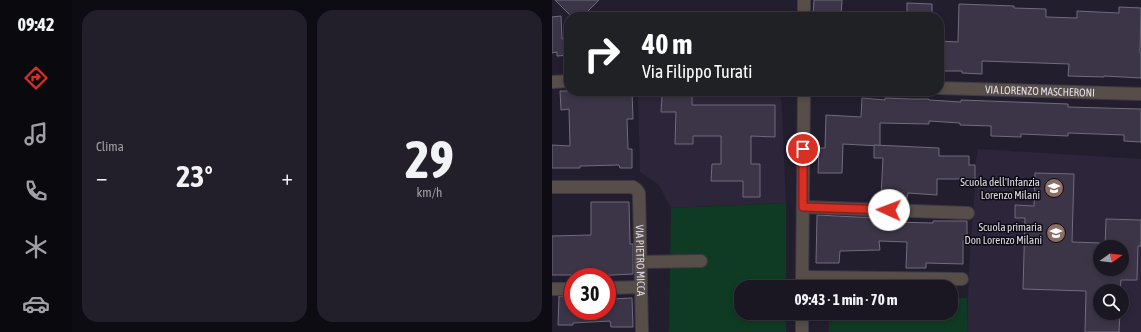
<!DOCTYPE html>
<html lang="it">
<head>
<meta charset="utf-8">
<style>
  body { margin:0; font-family:"Asap Condensed",sans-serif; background:#231f2a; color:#f1f3f6; height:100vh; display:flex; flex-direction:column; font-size:15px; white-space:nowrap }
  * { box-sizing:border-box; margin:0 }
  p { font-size:13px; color:#9f9fa5 }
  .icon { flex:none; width:22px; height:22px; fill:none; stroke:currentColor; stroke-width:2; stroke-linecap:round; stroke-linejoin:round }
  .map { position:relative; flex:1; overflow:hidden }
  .details { display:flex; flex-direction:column; gap:10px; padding:10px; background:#0e0c13; width:480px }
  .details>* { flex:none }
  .banner { position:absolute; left:12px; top:12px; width:380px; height:84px; border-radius:16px; box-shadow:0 2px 6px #0003,0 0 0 1px #383540; background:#202124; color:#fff; overflow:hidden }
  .needle { width:26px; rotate:75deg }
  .controls { position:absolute; left:541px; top:240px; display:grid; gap:8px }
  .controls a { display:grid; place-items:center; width:36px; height:36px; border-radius:50%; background:#1a1622; box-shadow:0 2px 6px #0003,0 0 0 1px #383540; font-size:20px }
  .speed { position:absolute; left:12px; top:268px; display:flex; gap:8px; font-size:20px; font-weight:700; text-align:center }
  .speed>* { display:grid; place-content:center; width:52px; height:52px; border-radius:50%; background:#1a1622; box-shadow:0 2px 6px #0003,0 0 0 1px #383540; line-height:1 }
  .speed .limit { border:6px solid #d22; background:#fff; color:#111 }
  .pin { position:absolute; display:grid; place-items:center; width:34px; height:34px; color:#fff; margin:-17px; border:2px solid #fff; border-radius:50%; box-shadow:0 1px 4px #0007 }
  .me { position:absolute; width:44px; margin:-22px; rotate:272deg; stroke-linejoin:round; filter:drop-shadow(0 0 3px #0008) }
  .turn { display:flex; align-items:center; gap:14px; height:84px; padding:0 12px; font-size:18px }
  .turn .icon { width:52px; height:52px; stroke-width:2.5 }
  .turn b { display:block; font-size:28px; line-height:34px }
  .big { font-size:30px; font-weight:700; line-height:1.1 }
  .details .widget { flex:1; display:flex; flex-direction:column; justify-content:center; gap:6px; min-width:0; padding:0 14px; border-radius:16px; background:#231f2a }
  .details .dial { align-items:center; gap:0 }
  .dial b { font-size:52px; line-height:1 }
  .heat { display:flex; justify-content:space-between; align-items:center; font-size:22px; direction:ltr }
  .details .tiles { flex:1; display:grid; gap:10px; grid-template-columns:repeat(2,1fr) }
  .trip { position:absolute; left:182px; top:280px; width:224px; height:40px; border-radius:16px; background:#1a1622; box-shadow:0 2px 6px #0003,0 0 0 1px #383540; font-weight:700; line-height:40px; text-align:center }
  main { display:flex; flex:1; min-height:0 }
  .dock { display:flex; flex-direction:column; width:72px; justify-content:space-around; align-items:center; background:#0a090e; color:#9f9fa5 }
  .dock .icon { width:28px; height:28px }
  .dock .active { color:#d93025 }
  .dock b { font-size:18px; color:#f1f3f6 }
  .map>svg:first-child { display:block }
</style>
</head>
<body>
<main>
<nav class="dock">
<b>09:42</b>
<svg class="icon active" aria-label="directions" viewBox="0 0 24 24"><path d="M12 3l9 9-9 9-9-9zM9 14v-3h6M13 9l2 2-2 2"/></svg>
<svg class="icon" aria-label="music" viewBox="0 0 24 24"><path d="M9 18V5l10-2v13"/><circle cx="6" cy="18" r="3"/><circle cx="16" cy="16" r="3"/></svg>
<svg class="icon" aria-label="phone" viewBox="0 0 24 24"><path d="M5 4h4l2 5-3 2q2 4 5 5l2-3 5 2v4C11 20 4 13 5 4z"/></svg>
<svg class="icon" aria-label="climate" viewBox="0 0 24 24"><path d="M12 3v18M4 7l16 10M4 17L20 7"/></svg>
<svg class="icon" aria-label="car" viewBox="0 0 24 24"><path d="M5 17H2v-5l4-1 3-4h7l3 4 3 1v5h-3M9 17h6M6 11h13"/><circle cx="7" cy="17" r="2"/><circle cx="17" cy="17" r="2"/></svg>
</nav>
<section class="details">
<div class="tiles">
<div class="widget"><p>Clima</p>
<div class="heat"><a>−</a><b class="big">23°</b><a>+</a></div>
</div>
<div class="widget dial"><b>29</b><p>km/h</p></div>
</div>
</section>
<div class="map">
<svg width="589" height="332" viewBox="0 0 589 332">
  <rect width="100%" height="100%" fill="#231e2e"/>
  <g fill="#2d253a" fill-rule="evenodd">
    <path d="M86,91H229L234,203L119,208L107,185L88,172Z"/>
    <path d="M426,149L589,159V332H415L417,269L423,186V165ZM548,247H570V269H548ZM548,291H570V313H548Z"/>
  </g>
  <g fill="#0f3a23">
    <path d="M234,203V287H189V313H234V332H117L119,208Z"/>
    <path d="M399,298H415V332H277V313H399Z"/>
  </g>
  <g fill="#3b3547" stroke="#716b7e">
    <path d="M3,0H47L30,17H20Z"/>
    <path d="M262,0H290L289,17H261Z"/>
    <path d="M355,3L380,4V17H355Z"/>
    <path d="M407,4L462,6V8L494,9V17L525,18V11L567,13V7L589,8L588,53H589V78L552,76V77L516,76L517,64L430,61V74L410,73V71H387V41L406,42Z"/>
    <path d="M9,16L10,39H17V55L5,56V52L0,53V17Z"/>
    <path d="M8,91H80L81,119H75L76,149H80V168H68L67,165L28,166V168H0V145L18,146L17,109L9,110Z"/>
    <path d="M110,96H140V105H223V137L199,136V164H208V197H191V181H159L160,164H169V136H141V144H123L124,112H109Z"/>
    <path d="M310,98L333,100V98L359,99H377V100L409,102V100L516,104V107L589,109V142L572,141V135L516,133V136L469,134V137L439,136V126L408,125V123L377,121V124L328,123V146L291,144L290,173H266L267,148H273L274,115L309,117Z"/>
    <path d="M322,145L387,148V156H417V165H423V186H410V179H385V195L356,193L355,198L329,197L331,158H322Z"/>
    <path d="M483,173L522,174L520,242L548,243V269H570V247H553L554,219L589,220V246H586L585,280H569L568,291H548V313H568L567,332H533L534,291L471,289L473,218H463V205L482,206Z"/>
    <path d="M39,202H77L78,244H81V274L40,276V275H0V236L39,235Z"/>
    <path d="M265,215L304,217L341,218V222L381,223V221H415V241H411V264L374,263V268H354L355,242L327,241L328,250L288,251L287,263H264Z"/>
    <path d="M7,296H21V311H58V299L80,298L81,327H59L58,321L21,323V325H6Z"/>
  </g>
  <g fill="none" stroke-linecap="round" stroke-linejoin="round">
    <g stroke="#3e3948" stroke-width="14">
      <g id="minor">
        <path d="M252,17V0"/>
        <path d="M0,82L17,81"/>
        <path id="s1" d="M387,88L589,94"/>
        <path id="s2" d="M0,187H81L84,189L87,193L90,332"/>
        <path d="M251,207L416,213"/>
        <path d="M88,262L149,261"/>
        <path d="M250,277L410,279"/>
        <path d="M250,287L252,91"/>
        <path d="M55,288L89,287"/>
        <path d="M0,289H21"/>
        <path d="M250,332V313"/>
      </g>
    </g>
    <use href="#minor" stroke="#574e4a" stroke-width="12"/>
  </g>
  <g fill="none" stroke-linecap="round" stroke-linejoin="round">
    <g stroke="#8d1f18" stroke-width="10">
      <path id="route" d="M251,149V207L337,210"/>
    </g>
    <use href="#route" stroke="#d93025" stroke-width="7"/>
  </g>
  <defs>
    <g id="school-disc" transform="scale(1)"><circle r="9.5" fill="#8d6e63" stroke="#0c0910"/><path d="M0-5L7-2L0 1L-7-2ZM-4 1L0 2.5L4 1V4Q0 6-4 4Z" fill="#fff"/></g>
  </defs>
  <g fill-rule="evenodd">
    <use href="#school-disc" x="502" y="188"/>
    <use href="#school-disc" x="504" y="233"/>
  </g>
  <g text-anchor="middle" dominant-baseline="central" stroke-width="3" stroke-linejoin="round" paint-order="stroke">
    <g font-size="11" fill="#e1dde8" stroke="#0c0910">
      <text stroke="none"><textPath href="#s1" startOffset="101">VIA LORENZO MASCHERONI</textPath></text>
      <text stroke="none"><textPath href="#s2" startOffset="157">VIA PIETRO MICCA</textPath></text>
    </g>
    <g font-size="11" fill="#e1dde8" stroke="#0c0910" text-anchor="end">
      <text x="488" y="182">Scuola dell'Infanzia<tspan x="488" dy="13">Lorenzo Milani</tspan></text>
      <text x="490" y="227">Scuola primaria<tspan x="490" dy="13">Don Lorenzo Milani</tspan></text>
    </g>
  </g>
</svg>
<div class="controls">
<a><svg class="needle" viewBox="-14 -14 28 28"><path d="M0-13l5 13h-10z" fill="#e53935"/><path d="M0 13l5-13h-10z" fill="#9f9fa5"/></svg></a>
<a><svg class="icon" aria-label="search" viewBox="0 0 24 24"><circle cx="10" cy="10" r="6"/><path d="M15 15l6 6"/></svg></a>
</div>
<div class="speed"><div class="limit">30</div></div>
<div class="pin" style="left:251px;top:149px;background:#d93025"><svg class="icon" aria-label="arrive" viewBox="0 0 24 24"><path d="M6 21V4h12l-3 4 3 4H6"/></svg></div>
<svg class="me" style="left:337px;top:210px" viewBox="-20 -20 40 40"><circle r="19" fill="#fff"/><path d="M0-13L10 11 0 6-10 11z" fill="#d93025"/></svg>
<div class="trip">09:43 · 1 min · 70 m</div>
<div class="banner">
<div class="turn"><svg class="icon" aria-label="right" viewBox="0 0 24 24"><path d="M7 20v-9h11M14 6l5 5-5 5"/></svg><div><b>40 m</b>Via Filippo Turati</div></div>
</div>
</div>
</main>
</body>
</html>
